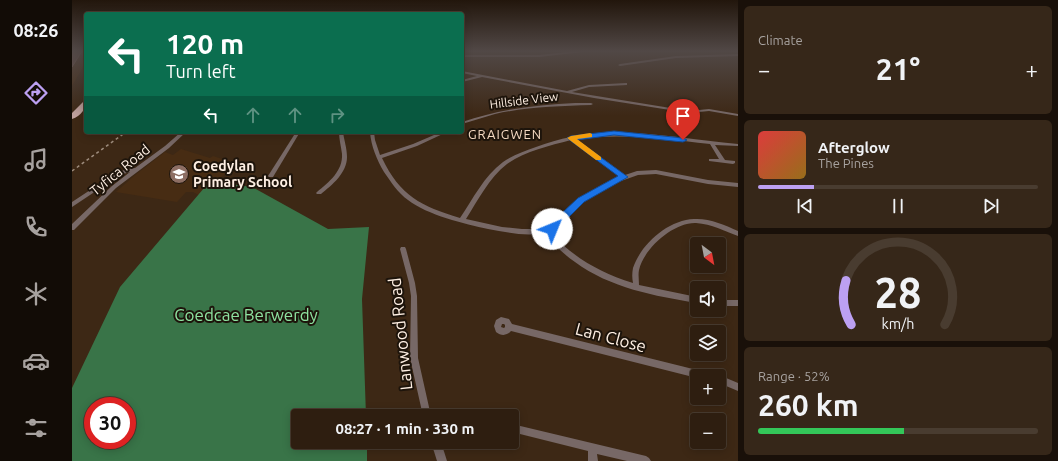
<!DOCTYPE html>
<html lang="en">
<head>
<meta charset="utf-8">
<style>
  body { margin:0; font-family:Ubuntu,sans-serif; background:#362719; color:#f1f3f6; height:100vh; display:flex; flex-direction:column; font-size:15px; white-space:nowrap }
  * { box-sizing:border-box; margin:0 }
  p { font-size:13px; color:#a7a29f }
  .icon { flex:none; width:22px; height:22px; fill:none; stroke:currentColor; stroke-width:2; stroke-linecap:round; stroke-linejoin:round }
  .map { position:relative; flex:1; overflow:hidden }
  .side { display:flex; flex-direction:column; gap:6px; padding:6px; background:#191009; width:320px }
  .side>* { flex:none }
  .hud { position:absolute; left:12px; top:12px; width:380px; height:122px; border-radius:4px; box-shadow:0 2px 10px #0003,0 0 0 1px #493c30; background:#0b6e4f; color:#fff; overflow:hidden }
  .needle { width:26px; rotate:148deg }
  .controls { position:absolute; left:618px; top:237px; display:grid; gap:8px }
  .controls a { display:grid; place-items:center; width:36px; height:36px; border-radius:4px; background:#2e1e10; box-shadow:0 2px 10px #0003,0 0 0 1px #493c30; font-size:20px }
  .speed { position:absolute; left:12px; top:397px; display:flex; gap:8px; font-size:20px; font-weight:700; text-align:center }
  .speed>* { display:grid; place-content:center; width:52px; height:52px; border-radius:50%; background:#2e1e10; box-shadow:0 2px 10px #0003,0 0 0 1px #493c30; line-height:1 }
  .speed .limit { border:6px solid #d22; background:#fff; color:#111 }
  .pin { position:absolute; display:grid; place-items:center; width:34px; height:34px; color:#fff; margin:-41px -17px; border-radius:50% 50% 50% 0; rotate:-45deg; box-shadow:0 0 4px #0007 }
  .pin .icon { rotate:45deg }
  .me { position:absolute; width:44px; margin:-22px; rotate:45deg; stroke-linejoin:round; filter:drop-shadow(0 0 3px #0008) }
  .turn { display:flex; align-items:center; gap:14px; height:84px; padding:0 16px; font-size:18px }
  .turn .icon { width:52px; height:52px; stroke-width:2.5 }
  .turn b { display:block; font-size:28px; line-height:34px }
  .lanes { display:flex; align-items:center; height:38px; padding:0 16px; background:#0003; justify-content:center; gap:20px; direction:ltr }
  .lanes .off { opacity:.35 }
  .big { font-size:30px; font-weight:600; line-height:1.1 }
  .side .card { flex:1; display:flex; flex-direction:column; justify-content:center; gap:6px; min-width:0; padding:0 14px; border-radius:6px; background:#362719 }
  .side .dial { align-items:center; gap:0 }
  .dial svg { height:104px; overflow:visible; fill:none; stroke:#493c30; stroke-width:7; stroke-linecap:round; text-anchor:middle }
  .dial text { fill:#f1f3f6; stroke:none }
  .song { display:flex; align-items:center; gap:12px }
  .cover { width:48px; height:48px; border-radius:6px; background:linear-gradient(135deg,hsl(0 70% 55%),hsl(40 70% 35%)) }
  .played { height:4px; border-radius:2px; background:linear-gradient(90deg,#bca0f2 20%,#493c30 20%) }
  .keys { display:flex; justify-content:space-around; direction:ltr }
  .heat { display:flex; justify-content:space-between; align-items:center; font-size:22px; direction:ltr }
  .charge { height:6px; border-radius:3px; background:linear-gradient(90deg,#34c759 52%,#493c30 0) }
  .trip { position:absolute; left:219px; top:409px; width:228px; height:40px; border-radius:4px; background:#2e1e10; box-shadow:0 2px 10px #0003,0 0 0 1px #493c30; font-weight:600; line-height:40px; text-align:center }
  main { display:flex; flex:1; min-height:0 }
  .tab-bar { display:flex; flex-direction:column; width:72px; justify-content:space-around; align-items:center; background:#120c06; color:#a7a29f }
  .tab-bar .icon { width:28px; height:28px }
  .tab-bar .selected { color:#bca0f2 }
  .tab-bar b { font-size:18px; color:#f1f3f6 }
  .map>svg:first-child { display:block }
</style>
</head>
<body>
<main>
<nav class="tab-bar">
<b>08:26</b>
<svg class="icon selected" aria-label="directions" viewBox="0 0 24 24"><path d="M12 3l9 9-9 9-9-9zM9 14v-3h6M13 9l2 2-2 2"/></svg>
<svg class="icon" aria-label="music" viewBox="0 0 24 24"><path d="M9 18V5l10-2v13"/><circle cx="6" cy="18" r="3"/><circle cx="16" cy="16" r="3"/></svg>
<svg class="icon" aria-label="phone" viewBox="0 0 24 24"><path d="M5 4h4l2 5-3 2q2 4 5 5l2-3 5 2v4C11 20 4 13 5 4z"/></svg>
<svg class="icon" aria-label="climate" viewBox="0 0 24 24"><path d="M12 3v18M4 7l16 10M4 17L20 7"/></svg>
<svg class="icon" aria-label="car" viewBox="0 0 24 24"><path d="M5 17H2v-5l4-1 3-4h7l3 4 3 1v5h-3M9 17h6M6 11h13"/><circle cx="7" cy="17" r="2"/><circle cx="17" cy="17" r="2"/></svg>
<svg class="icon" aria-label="filters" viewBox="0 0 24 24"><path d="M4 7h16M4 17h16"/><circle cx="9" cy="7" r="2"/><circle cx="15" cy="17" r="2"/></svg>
</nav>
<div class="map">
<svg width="666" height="461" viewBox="0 0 666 461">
  <rect width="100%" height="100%" fill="#3d2815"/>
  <g fill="#472c13">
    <path d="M0,51H14V62L0,86Z"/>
    <path d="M109,149L138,158L141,156L166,164L127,195L121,192H114L105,202L44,192L62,176L93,152L101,155Z"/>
  </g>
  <path fill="#397448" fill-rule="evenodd" d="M138,181L180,187L256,229L297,227L290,299L294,416H226V442H295V461H0V388L48,287ZM21,406H55V440H21Z"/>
  <path fill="#694944" stroke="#81605a" d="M0,51H10L0,67Z"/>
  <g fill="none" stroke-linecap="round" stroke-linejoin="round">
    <g fill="#776866" fill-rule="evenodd">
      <path d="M505,51H519L467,57H390V55H467Z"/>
      <path d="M666,54V56L604,58L548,66L546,65L548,64L604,56Z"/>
      <path d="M390,71L495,91L517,85L554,83H555V85L517,87L500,92L617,111L637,109L666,114V116L637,111L617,113L522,98L410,77L390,82V80L405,76L390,73Z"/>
      <path d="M503,103H519L521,104L519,105C487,106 454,107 423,114C412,117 401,121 390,124V122C427,109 464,105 503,103Z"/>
      <path d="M109,132H114L97,148L44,188L2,230H0V224L40,186L58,172L48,175L0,207V202L44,173L55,169L63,168L93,146Z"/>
      <path d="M224,132H228L201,177H197L196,176Z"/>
      <path d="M267,132H271C272,140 275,148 275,157C275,173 260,185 249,194H245L244,193L245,192C257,182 271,171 270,154C269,146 267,139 267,132Z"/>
      <path d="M298,132H302L303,140L308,155L341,144L369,132H375L345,146L310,158C328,196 349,206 388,218C401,199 412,176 431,162C441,155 453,151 464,147C475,143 488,139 499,137C554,126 611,139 666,144V146L643,145L653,160L663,161V163L661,164L637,161V159H647L638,144C592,139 550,133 504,139L553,175L565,171L584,170L636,180L666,183V187L636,184L584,174L566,175L535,186L511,201L482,231L477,232C503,258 526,272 561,283C560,278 560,273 561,268C569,244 596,220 622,219C637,218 653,225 666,231V236C652,231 640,224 624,223C602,222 572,248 567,270C566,275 567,280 567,285L625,297V303C583,296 538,288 503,262C491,254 481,243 471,233C454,237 434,232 416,229C393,224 355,215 336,200C326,193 319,182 312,172C305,160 299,146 298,132ZM499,140L549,177L531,184L507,199L478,227L467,229H450L430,227L394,219C406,200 417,178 435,164C453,151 477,146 499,140Z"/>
      <path d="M329,247H333L334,249L343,283L345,296L346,358L359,416H351L338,358L339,296L337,283L328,249Z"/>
      <rect x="647" y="300" width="19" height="6"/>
      <path d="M429,317L437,319L440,324L633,372L636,373L637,376H625V378L439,331C435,336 429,336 424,332L422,326L424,320ZM430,324H432L433,325V327L432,328L429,327Z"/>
      <path d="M647,375L666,383V391L647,383V376H644Z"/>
      <path d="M440,424L574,456L577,458L579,461H555L525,454L526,461H516V451L440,432Z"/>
      <path d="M359,442H369L375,461H365Z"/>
    </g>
    <path fill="#c0a19d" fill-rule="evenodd" d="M14,100C14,109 9,116 0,119V113L12,101Z"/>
    <path stroke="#9f8d7e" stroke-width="1.5" stroke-dasharray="3 3" stroke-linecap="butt" d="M0,171L54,132"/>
  </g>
  <linearGradient id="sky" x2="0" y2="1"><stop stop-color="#22160c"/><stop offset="0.44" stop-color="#514846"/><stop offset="1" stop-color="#514846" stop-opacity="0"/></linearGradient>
  <rect width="666" height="116" fill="url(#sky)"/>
  <path fill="#1a73e8" stroke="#114b97" d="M542,131L611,138L615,140L611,142L542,135L505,140L556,177L512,202L483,231H476L475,229L476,226L506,198L546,176L495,138L499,136Z"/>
  <path fill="#f59e0b" d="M518,133L520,134V137L505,139L529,157V160H524L495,138L499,136Z"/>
  <defs>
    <g id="school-disc" transform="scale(1)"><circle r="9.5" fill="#8d6e63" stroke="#1d140b"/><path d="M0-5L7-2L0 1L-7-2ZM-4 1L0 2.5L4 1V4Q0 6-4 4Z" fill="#fff"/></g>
  </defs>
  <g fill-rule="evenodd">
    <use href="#school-disc" x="107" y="174"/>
  </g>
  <g text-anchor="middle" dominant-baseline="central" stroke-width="4" stroke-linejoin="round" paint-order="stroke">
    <g font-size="12" fill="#feefe3" stroke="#1d140b">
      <text transform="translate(452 100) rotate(-7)">Hillside View</text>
    </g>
    <g font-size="13" letter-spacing="1" fill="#f4d8c0" stroke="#1d140b">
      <text x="433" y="134">GRAIGWEN</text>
    </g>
    <g font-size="14" font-weight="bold" fill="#feefe3" stroke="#1d140b" text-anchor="start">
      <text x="121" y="166">Coedylan<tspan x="121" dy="16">Primary School</tspan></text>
    </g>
    <g font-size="14" fill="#feefe3" stroke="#1d140b">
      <text transform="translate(48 170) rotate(-39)">Tyfica Road</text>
    </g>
    <g font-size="17" fill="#8ee2a0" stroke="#1d140b">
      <text x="174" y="314">Coedcae Berwerdy</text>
    </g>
    <g font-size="17" fill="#feefe3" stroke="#1d140b">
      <text transform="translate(328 334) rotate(-96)">Lanwood Road</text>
      <text transform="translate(539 337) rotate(15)">Lan Close</text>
    </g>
  </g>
</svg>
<div class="controls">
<a><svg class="needle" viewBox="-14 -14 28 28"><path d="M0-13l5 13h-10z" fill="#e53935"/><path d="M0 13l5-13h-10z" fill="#a7a29f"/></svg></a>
<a><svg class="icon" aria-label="sound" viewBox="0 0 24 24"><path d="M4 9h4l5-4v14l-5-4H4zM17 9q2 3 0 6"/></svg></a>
<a><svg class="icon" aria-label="layers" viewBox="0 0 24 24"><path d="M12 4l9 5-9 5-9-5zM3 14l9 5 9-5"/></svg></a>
<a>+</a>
<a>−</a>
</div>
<div class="speed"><div class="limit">30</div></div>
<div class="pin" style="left:611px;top:140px;background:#d93025"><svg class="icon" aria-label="arrive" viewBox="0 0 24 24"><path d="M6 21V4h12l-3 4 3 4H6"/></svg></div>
<svg class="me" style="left:480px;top:229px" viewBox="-20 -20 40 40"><circle r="19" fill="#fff"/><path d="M0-13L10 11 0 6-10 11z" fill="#1a73e8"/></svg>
<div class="trip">08:27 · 1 min · 330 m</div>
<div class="hud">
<div class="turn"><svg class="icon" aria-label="left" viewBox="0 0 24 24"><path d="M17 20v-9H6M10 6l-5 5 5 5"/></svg><div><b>120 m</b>Turn left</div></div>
<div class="lanes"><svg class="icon" aria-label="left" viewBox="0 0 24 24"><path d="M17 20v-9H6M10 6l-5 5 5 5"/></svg><svg class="icon off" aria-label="ahead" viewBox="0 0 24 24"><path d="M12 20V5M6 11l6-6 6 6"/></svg><svg class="icon off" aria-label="ahead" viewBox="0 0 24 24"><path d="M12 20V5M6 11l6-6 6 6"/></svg><svg class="icon off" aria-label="right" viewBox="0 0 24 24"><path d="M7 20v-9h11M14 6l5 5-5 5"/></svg></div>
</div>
</div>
<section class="side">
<div class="card"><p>Climate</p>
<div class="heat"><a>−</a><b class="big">21°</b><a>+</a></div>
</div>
<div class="card">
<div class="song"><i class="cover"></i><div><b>Afterglow</b><p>The Pines</p></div></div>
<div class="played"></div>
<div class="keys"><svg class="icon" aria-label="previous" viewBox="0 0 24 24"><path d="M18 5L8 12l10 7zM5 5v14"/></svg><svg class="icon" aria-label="pause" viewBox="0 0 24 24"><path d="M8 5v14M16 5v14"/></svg><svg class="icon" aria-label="next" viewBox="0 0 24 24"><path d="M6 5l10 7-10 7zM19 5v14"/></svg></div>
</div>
<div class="card dial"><svg viewBox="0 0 100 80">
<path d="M14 69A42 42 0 1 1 86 69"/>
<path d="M14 69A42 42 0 0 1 10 35" stroke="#bca0f2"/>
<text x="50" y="56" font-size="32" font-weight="700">28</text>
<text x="50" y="72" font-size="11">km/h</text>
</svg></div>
<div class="card"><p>Range · 52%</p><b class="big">260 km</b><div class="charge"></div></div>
</section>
</main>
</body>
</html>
